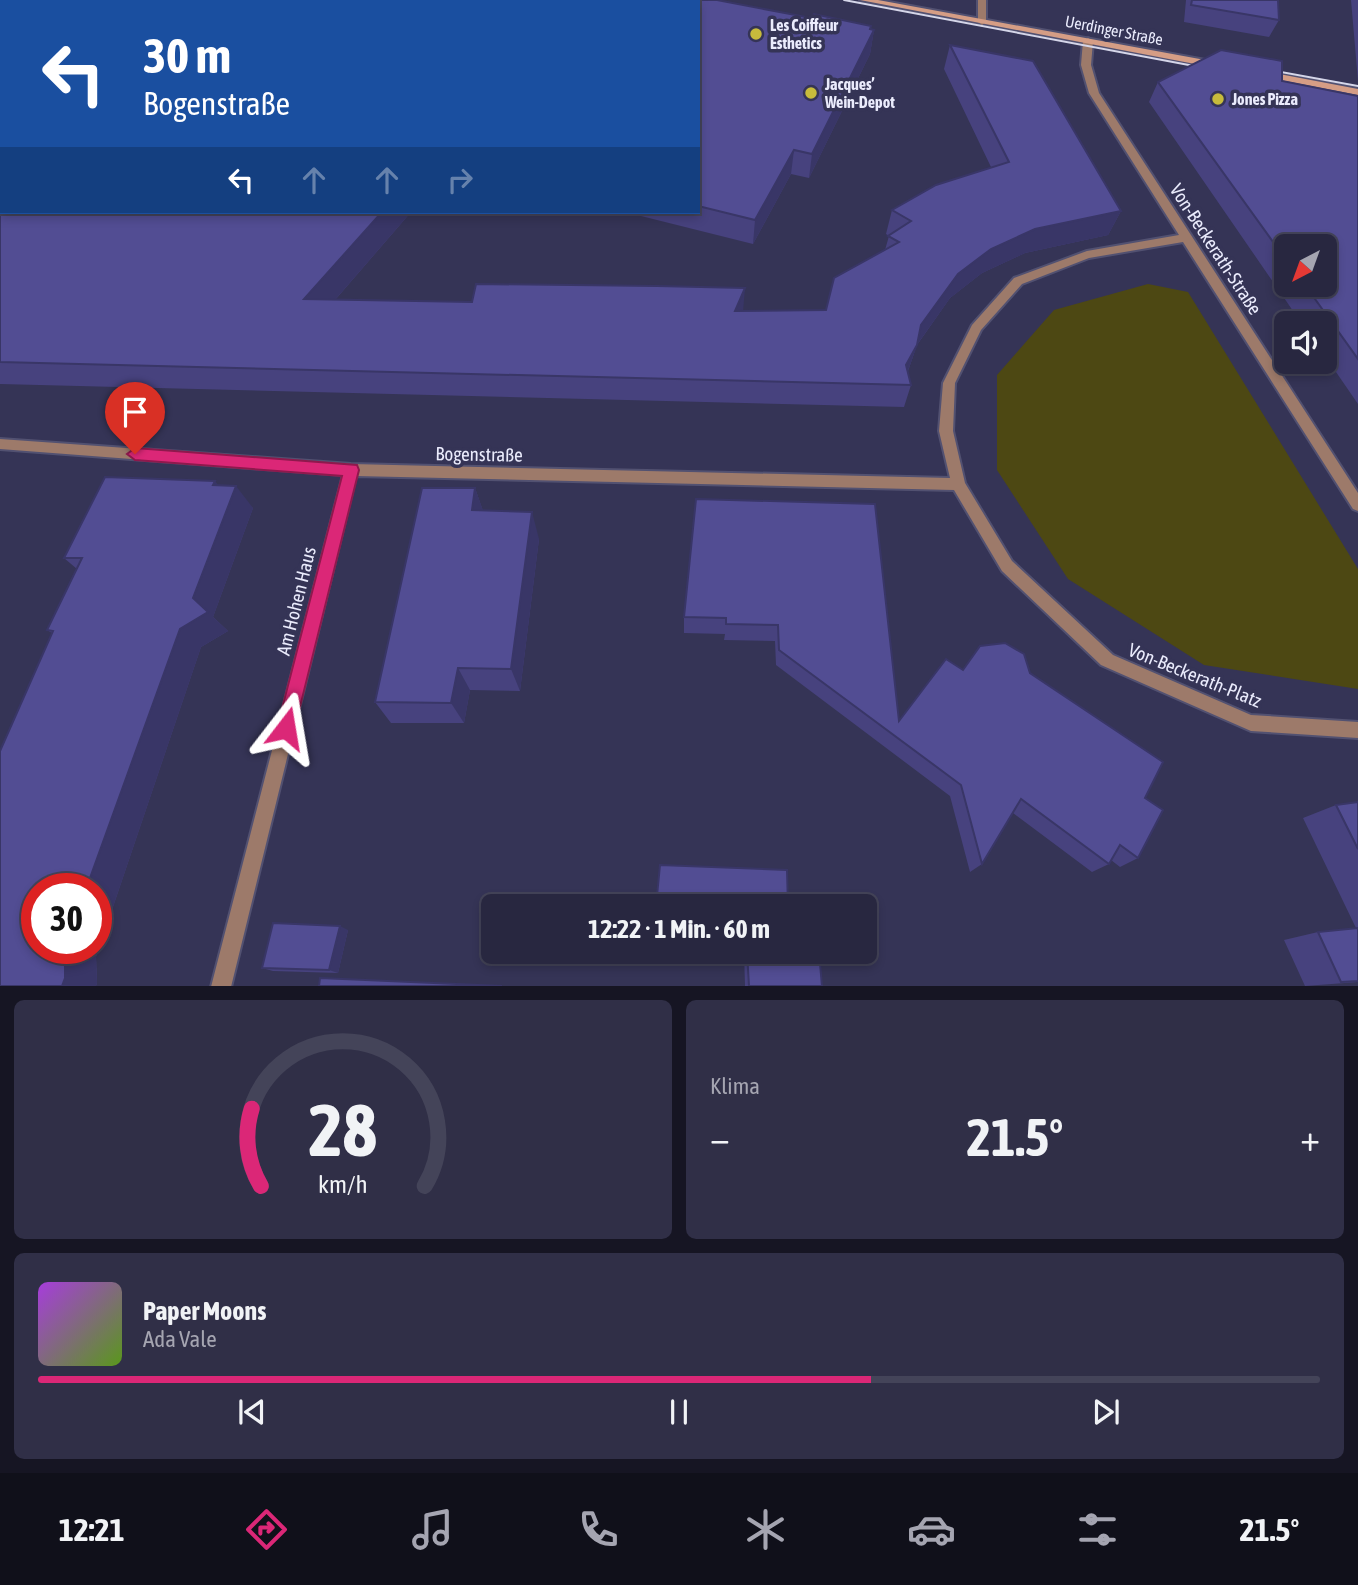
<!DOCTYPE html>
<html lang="de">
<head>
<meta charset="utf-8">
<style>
  body { margin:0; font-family:"Asap Condensed",sans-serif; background:#302f47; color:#f1f3f6; height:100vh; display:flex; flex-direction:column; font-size:26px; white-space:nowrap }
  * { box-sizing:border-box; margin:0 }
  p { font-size:23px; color:#a5a5b1 }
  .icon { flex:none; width:38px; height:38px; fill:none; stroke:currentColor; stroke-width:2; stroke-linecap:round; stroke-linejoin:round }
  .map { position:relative; height:986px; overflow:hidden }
  .sheet { display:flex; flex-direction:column; gap:14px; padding:14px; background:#161523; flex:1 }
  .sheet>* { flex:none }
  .top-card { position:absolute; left:0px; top:0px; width:700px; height:214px; box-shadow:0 4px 10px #0003,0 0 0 2px #444459; background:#1a4fa0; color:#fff; overflow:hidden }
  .needle { width:46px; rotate:221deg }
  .tools { position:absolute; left:1274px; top:234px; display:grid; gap:14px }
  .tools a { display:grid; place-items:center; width:63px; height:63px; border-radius:10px; background:#282740; box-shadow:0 4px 10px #0003,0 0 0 2px #444459; font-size:35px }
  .speed { position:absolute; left:21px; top:873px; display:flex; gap:14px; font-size:35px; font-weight:700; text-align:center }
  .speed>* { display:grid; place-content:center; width:91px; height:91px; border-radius:50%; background:#282740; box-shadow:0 4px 10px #0003,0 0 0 2px #444459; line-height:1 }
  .speed .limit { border:10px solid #d22; background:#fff; color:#111 }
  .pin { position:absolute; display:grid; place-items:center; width:60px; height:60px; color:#fff; margin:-72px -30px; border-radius:50% 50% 50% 0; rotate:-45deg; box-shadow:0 0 7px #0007 }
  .pin .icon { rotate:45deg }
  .me { position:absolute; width:77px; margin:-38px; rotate:14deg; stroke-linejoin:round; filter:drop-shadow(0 0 5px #0008) }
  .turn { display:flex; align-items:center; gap:24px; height:147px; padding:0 28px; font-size:32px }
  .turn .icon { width:91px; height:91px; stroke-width:2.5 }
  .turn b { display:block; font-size:49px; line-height:60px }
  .lanes { display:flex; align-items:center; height:66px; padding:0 28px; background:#0003; justify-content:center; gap:35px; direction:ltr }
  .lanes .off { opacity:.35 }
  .big { font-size:52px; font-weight:700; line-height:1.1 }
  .sheet .tile { flex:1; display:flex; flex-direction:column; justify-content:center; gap:10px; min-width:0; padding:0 24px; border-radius:10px; background:#302f47 }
  .sheet .dial { align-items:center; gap:0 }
  .dial svg { height:182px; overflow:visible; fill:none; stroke:#444459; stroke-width:7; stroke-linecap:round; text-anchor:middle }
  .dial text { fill:#f1f3f6; stroke:none }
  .song { display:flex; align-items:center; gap:21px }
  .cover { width:84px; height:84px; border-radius:10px; background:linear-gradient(135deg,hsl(280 70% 55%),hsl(90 70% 35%)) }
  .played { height:7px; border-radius:4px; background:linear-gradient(90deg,#db2777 65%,#444459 65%) }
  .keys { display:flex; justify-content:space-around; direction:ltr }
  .heat { display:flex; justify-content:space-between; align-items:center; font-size:38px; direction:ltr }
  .sheet .tiles { flex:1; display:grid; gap:14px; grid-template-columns:1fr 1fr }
  .tile:last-child { grid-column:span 2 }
  .trip { position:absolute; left:481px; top:894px; width:396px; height:70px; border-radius:10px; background:#282740; box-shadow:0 4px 10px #0003,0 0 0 2px #444459; font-weight:700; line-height:70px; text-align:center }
  .dock { display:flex; height:112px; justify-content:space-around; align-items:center; background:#10101a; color:#a5a5b1 }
  .dock .icon { width:49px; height:49px }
  .dock .selected { color:#db2777 }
  .dock b { font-size:32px; color:#f1f3f6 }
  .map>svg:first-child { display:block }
</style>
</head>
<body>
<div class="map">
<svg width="1358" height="987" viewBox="0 0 1358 987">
  <rect width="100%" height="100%" fill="#353456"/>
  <path fill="#4d4813" d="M1148,284L1188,292L1358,569V689L1204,665L1068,579L997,470V375L1054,310Z"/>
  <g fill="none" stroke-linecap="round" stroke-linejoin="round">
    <g stroke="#525171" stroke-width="4">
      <g id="minor">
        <path d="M978,0H986V22L982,25L978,22Z"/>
        <path d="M1088,38L1093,41L1091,65L1099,93L1358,493V511L1353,509L1183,242L1089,258L1022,284L981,330L955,383L953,431L965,483L1012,561L1113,655L1251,715L1358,722V738L1251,731L1101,665L1002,571L954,490L356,476L231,987H211L343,475L0,449V439L351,464L950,478L939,431L943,383L972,325L1014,278L1087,251L1179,235L1089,93L1081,65L1083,41Z"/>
        <path d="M0,149H2L0,156Z"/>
      </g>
    </g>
    <g stroke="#525171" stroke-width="4">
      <g id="secondary">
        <path d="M860,0H878L1216,62L1221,65L1216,68Z"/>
        <path d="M1263,71L1358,89V95L1260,76V72Z"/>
      </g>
    </g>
    <use href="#minor" fill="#9d7a6a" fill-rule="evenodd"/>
    <use href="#secondary" fill="#d59d85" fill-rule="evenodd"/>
    <g stroke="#d5d6e9" stroke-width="2">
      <path d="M844,0L1210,69"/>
      <path d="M1264,69L1358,86"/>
    </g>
  </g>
  <g fill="#47427e" fill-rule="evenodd">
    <path d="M0,0H717L874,30L870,54L809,178L791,174L753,244L625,212H698V2H2V21L0,20Z"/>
    <path d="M1186,0H1278L1279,20L1269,37L1184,22Z"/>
    <path d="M1351,0H1358V81Z"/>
    <path d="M950,45L1121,211L1108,235L1025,253L982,273L950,298L917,345L908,371L911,385L904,407L0,384V163L2,212H411L335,300L743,311L826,310L885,250L889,236L886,234L892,210L991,167L944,69Z"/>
    <path d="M1282,81L1358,96V404L1325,356V324H1302L1149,102L1158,82ZM1286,247L1325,285H1286Z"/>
    <path d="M218,485L253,508L213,617L228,631L201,647L96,957L97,983L96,986H0L52,633L47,630L77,569L64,558Z"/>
    <path d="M475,488L483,511L539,539L520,691L470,690L464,723H391L375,702Z"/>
    <path d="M696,499L899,721L963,670L1030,673L1145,798L1138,858L1120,867L1111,860L1109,864L1092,872L1013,813L982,864L970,872L950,796L776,665L775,641L724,640L725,634L684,633V617Z"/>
    <path d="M1358,802V982L1305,986L1284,940L1318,932L1356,928L1303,818L1336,805Z"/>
    <path d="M348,930L338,973L273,971L262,968Z"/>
    <path d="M744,952H819L822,986H745Z"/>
  </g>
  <g fill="#393667">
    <path d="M871,26L869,41L874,30L870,54L809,178L812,154Z"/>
    <path d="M794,150L791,174L753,244L755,220Z"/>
    <path d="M1121,211L1108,235L1025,253L982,273L950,298L914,349L921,325L958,274L991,249L1035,229Z"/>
    <path d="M382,212H411L315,323L304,299Z"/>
    <path d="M745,288L743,312L735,311Z"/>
    <path d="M917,345L909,368L900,384L906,365Z"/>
    <path d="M215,481L230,501L236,486L253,508L213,617L228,631L201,647L96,957L97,983L96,986H62L65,948H96V889H86L180,629L193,598L213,485Z"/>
    <path d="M475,488L485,516L472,510Z"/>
    <path d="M532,512L539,539L520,691L511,669Z"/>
    <path d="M458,668L470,690L464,723L451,703Z"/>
    <path d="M340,926L348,930L338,973L329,970Z"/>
  </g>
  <g fill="#524d93" stroke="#393667" stroke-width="2">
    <path d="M0,0H103L101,2H8Z"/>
    <path d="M105,0H717L811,18L814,14L871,26L870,29L874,30L812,154L794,150L755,220L698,206V2H106Z"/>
    <path d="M1192,0H1278L1279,20L1191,5Z"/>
    <path d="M950,45L1033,61L1121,211L1035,229L991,249L958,274L921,325L917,345L906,365L911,385L0,362V163L2,162V212H382L304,299L472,302L476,284L657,286L745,288L735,311L826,310L834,278L899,242L888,236L911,221L892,210L936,185L1009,162Z"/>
    <path d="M1221,50L1282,61V81L1358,96V359L1305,285H1325V247H1286V260L1158,82Z"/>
    <path d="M105,477L215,481L213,485L236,486L193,598L208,612L180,629L86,889H37V948H65V978L62,986H0V751L53,631L47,630L82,558H64Z"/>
    <path d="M422,488H475L472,510L532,512L511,669L458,668L451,703L375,702Z"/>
    <path d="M696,499L875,504L899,721L946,659L963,670L980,646L1005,643L1024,654L1030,673L1163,762L1145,798L1163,810L1138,858L1120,845L1109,864L1021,799L982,864L961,785L779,650L778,625L726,624V618L684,617Z"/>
    <path d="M1358,802V849L1336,805Z"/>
    <path d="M660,865L787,870L788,906H656Z"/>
    <path d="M273,923L340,926L329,970L262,968Z"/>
    <path d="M1358,928V981L1341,982L1318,932Z"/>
    <path d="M747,952H819L822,986H749Z"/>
    <path d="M320,978L502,986H319Z"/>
  </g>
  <path fill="#db2777" stroke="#8e194d" stroke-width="2" d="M135,448L357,465L359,470L293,735L286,737L279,735L277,728L342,476L135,460L127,454Z"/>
  <g fill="#c7bb3c" stroke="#353456" stroke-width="2.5">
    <circle cx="756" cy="34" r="7"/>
    <circle cx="811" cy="93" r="7"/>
    <circle cx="1218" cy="99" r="7"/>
  </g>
  <g text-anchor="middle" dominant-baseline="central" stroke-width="7" stroke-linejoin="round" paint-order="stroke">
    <g font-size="16" font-weight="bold" fill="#eaebfc" stroke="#353456" text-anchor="start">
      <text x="770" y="25">Les Coiffeur<tspan x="770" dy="18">Esthetics</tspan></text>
      <text x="825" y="84">Jacques’<tspan x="825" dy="18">Wein-Depot</tspan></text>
      <text x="1232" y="99">Jones Pizza</text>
    </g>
    <g font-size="16" fill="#eaebfc" stroke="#353456">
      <text transform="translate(1114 30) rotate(11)">Uerdinger Straße</text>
    </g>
    <g font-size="19" fill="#eaebfc" stroke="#353456">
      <text transform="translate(1216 249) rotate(57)">Von-Beckerath-Straße</text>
      <text transform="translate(479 454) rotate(1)">Bogenstraße</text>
      <text transform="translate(296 601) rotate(-76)">Am Hohen Haus</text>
      <text transform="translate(1195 675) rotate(22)">Von-Beckerath-Platz</text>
    </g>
  </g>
</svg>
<div class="tools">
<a><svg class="needle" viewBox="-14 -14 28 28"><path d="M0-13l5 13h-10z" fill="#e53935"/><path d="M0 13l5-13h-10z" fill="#a5a5b1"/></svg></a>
<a><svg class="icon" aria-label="sound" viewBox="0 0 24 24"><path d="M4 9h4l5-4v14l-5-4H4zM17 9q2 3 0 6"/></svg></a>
</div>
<div class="speed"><div class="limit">30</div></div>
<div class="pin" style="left:135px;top:454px;background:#d93025"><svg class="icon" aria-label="arrive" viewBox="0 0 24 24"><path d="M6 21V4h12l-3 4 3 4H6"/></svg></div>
<svg class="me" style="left:286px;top:728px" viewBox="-20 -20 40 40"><path d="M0-17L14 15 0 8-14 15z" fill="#db2777" stroke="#fff" stroke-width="4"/></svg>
<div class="trip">12:22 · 1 Min. · 60 m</div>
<div class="top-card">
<div class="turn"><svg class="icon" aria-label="left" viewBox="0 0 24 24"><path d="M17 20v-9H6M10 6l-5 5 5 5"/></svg><div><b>30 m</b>Bogenstraße</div></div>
<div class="lanes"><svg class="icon" aria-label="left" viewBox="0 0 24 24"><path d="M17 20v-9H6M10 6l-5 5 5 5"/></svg><svg class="icon off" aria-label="ahead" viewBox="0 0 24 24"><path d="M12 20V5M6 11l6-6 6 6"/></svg><svg class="icon off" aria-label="ahead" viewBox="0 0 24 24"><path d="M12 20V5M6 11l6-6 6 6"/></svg><svg class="icon off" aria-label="right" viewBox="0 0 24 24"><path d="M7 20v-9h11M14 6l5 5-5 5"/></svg></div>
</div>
</div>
<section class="sheet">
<div class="tiles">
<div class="tile dial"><svg viewBox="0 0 100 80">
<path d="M14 69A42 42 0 1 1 86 69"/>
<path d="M14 69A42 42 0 0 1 10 35" stroke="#db2777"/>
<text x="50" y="56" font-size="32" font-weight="700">28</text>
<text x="50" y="72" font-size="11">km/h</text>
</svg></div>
<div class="tile"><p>Klima</p>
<div class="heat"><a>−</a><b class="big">21.5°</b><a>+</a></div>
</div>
<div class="tile">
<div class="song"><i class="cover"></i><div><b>Paper Moons</b><p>Ada Vale</p></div></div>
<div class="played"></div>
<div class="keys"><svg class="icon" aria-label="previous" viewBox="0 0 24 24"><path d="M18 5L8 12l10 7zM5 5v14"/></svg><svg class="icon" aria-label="pause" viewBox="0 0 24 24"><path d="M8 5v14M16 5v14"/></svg><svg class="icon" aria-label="next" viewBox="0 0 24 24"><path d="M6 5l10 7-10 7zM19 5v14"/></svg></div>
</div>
</div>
</section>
<nav class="dock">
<b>12:21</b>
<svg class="icon selected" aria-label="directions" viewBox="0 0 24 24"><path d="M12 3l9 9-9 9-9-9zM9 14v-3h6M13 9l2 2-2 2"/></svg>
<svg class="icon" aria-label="music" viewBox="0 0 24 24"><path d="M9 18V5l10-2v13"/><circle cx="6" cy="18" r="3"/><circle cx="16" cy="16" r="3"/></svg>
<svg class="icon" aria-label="phone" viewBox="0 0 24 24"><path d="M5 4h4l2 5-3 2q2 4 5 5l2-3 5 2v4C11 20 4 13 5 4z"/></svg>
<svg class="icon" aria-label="climate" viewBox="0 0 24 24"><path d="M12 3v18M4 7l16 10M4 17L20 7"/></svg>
<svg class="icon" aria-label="car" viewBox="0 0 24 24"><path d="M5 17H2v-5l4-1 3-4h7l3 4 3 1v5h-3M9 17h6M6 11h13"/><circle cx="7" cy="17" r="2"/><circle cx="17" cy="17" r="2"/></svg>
<svg class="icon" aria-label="filters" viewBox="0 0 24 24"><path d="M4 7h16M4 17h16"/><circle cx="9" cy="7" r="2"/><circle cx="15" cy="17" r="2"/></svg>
<b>21.5°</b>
</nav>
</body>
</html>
